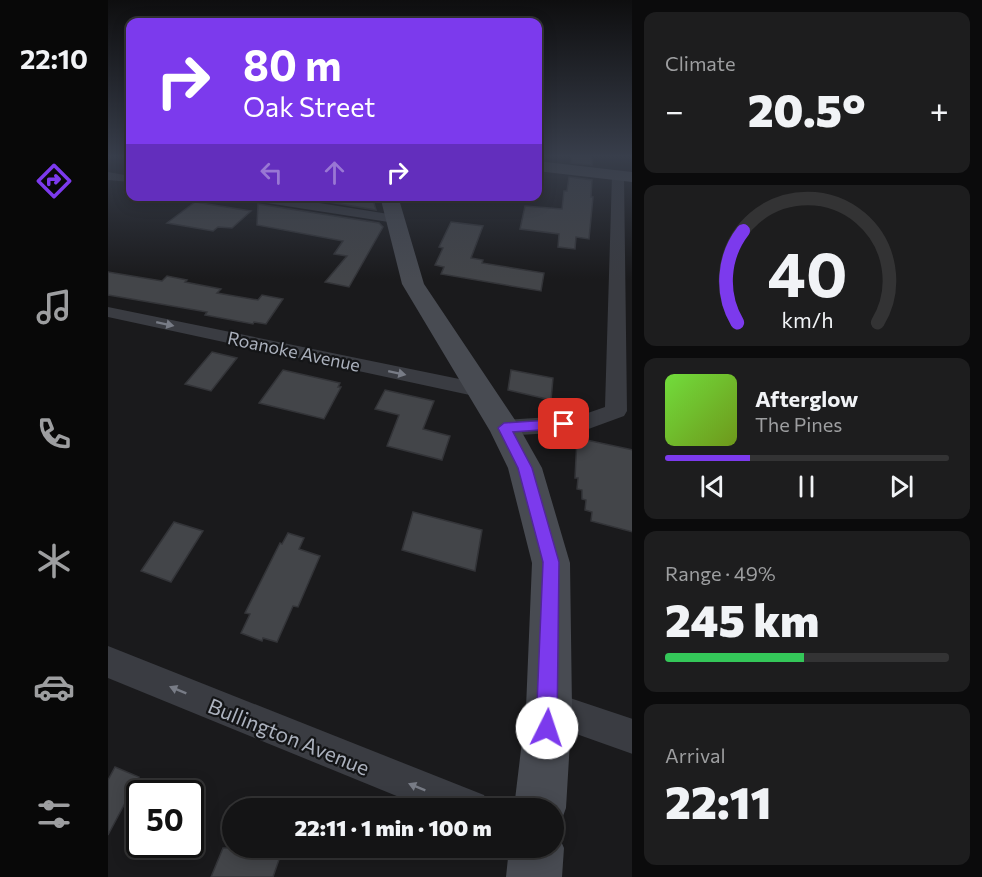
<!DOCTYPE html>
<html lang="en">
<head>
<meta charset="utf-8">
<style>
  body { margin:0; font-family:Commissioner,sans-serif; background:#1d1d1e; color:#f1f3f6; height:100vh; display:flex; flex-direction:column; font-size:22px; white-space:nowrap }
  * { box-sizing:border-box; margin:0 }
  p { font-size:20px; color:#9d9ea0 }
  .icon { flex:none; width:33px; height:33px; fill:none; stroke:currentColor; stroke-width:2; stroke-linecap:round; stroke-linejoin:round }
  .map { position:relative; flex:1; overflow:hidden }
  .drawer { display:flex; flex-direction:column; gap:12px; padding:12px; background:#0b0b0c; width:350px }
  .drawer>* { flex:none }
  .banner { position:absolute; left:18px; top:18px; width:416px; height:183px; border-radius:12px; box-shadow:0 3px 15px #0003,0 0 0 2px #333334; background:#7c3aed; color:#fff; overflow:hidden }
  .speed { position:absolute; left:18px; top:780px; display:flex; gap:12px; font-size:30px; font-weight:700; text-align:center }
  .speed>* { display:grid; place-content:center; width:78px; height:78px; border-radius:50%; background:#141415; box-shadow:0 3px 15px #0003,0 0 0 2px #333334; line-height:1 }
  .speed .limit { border:3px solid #111; border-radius:9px; background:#fff; color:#111 }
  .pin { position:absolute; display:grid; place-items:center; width:51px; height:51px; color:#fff; margin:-26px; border-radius:12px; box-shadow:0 3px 9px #0006 }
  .me { position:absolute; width:66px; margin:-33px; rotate:4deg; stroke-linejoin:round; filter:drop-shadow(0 0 4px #0008) }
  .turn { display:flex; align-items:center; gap:21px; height:126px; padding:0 18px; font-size:27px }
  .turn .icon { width:78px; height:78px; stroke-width:2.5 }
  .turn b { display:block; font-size:42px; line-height:51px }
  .lanes { display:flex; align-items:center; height:57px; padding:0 18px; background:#0003; justify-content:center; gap:30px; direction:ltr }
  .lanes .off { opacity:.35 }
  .big { font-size:45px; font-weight:800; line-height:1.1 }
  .drawer .tile { flex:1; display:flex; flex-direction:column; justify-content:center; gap:9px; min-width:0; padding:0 21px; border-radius:12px; background:#1d1d1e }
  .drawer .dial { align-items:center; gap:0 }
  .dial svg { height:156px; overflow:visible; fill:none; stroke:#333334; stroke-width:7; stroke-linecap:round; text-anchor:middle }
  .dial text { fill:#f1f3f6; stroke:none }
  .song { display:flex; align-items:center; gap:18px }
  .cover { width:72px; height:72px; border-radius:9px; background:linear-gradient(135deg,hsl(100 70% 55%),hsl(80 70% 35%)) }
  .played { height:6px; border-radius:3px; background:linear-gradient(90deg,#7c3aed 30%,#333334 30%) }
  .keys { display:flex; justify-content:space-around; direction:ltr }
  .heat { display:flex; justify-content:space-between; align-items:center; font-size:33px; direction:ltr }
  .charge { height:9px; border-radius:4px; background:linear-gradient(90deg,#34c759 49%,#333334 0) }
  .trip { position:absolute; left:114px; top:798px; width:342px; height:60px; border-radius:30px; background:#141415; box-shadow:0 3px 15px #0003,0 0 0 2px #333334; font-weight:800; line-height:60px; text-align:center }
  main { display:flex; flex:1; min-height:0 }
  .dock { display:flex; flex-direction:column; width:108px; justify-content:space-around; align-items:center; background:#080808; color:#9d9ea0 }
  .dock .icon { width:42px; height:42px }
  .dock .current { color:#7c3aed }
  .dock b { font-size:27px; color:#f1f3f6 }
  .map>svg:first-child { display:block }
</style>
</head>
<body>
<main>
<nav class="dock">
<b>22:10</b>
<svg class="icon current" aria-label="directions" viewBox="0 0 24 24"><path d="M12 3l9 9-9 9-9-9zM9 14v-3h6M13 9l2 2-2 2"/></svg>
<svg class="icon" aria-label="music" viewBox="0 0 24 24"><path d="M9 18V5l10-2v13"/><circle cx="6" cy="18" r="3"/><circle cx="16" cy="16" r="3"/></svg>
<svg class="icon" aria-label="phone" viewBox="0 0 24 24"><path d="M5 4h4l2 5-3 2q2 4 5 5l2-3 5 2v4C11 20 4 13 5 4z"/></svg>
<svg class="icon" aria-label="climate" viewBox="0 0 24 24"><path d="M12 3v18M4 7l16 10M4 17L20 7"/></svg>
<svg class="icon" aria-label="car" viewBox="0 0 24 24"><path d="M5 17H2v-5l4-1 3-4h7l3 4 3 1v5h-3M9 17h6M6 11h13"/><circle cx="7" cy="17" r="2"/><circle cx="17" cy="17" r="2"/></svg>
<svg class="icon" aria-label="filters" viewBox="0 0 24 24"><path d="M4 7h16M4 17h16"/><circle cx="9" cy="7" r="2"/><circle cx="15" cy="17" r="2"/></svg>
</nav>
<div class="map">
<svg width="525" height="877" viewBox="0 0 525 877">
  <rect width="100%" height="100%" fill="#1a1a1c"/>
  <g fill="#434549" stroke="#333438" stroke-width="1.5">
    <path d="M464,156H484V165L463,163Z"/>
    <path d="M461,177L484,180L483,197H485L481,239L468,237L467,249L450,247L451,234L412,229L417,206L454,209L456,191H459Z"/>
    <path d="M185,196H264L268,210Z"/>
    <path d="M87,202L143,211L124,228L110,227L105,231L59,223Z"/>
    <path d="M150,204L271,223L275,227L241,287L217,282L239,256L226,254L235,241L149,225Z"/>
    <path d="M343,222L375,226L363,258L375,260L374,263L436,273L433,291L333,274L336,267L327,265L335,248L331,247Z"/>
    <path d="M0,272L54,281L59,276L79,280L77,282L113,289L109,293L150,300L154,295L175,299L158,324L146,322L145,324L97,315L99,312L0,295Z"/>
    <path d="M104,352L129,358L103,391L77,384Z"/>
    <path d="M175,370L232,383L230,387H233L216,419L151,403Z"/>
    <path d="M403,370L445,378L443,400L400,390Z"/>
    <path d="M277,390L326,401L315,429L342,436L334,460L279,446L291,415L267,409Z"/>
    <path d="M469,438L525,450V532L483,521L484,512L477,510L478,500L474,499V490L469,489L470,478H467Z"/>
    <path d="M305,512L374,530L367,571L294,550Z"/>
    <path d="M66,522L95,531L63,582L33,571Z"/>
    <path d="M180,533L196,538L191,549L212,556L190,607L185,606L169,642L155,638L154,641L133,633L142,614L137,613L172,543L174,544Z"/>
    <path d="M7,767L31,777L0,835V780Z"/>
    <path d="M115,848H175L165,877H103Z"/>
  </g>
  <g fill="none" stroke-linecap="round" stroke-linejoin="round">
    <g fill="#3a3c42" fill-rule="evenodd">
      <path d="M510,171L516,175L519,411L516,416L475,431L396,436L388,434L385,428L388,422L396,420L474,415L497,407L504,175Z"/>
      <path d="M0,172L22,176V182L0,180Z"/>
      <path d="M133,196H167L287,215L294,219L287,223L139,200Z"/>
      <path d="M0,307L371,383L378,385L381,390L378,395L371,397L0,317Z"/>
      <path d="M0,646L376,795L382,808H318L0,678Z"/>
      <path d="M441,691L525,719V754L429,720L424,708L429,696Z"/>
    </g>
    <g fill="#484b52" fill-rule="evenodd">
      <path d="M429,161L525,172V182L429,171Z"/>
      <path d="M272,196H290L316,284L407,420L434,468L462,563L464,708L458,808L451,827L447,828L456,848L454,877H398L401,848H446V808H406L418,708L424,563L400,468L382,431L294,284Z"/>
    </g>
  </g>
  <defs><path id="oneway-solid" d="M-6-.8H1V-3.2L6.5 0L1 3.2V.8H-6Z" transform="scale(1.5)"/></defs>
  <g fill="#787c86">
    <use href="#oneway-solid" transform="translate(57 324) rotate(12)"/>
    <use href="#oneway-solid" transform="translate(289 373) rotate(12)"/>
    <use href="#oneway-solid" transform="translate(70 690) rotate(-158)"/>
    <use href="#oneway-solid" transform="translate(309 787) rotate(-158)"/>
  </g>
  <linearGradient id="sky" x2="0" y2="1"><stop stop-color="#0e0e0f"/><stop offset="0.56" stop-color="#383e4b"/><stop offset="1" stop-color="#383e4b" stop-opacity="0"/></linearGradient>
  <rect width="525" height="279" fill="url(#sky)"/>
  <path fill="#7c3aed" stroke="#51269a" stroke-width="1.5" d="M456,419L460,421L462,424L460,428L405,432L424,468L451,562L449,728L446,735L439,738L432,735L428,728L435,562L410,468L390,428L396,423Z"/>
  <g text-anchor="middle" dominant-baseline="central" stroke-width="4.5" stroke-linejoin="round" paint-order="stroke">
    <g font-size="18" fill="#abb1bd" stroke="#141517">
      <text transform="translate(186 351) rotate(12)">Roanoke Avenue</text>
    </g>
    <g font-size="21" fill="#abb1bd" stroke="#141517">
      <text transform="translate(181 736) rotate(22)">Bullington Avenue</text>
    </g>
  </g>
</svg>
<div class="speed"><div class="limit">50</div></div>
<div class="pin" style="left:456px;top:424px;background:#d93025"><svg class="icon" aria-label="arrive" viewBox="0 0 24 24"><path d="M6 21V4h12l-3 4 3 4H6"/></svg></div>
<svg class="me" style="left:439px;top:728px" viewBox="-20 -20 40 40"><circle r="19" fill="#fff"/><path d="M0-13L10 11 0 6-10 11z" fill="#7c3aed"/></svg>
<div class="trip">22:11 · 1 min · 100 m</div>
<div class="banner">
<div class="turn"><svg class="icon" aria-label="right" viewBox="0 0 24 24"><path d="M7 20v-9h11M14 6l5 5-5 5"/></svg><div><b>80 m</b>Oak Street</div></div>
<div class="lanes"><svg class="icon off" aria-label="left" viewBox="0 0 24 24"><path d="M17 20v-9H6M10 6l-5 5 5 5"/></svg><svg class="icon off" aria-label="ahead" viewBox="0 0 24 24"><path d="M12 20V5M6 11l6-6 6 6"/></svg><svg class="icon" aria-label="right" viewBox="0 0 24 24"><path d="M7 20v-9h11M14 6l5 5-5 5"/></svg></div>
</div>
</div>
<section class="drawer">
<div class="tile"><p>Climate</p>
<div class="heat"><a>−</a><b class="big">20.5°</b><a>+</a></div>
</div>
<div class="tile dial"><svg viewBox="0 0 100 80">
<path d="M14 69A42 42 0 1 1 86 69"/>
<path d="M14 69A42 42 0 0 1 17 22" stroke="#7c3aed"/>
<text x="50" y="56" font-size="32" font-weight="700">40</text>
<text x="50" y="72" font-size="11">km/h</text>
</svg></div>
<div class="tile">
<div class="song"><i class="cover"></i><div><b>Afterglow</b><p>The Pines</p></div></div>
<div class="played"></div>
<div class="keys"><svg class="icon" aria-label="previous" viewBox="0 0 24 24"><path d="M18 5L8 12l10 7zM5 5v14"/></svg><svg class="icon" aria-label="pause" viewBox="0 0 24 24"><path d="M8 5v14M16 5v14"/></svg><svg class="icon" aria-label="next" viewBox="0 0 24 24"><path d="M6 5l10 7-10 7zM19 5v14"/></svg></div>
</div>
<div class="tile"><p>Range · 49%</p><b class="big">245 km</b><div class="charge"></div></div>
<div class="tile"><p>Arrival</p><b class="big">22:11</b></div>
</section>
</main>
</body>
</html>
